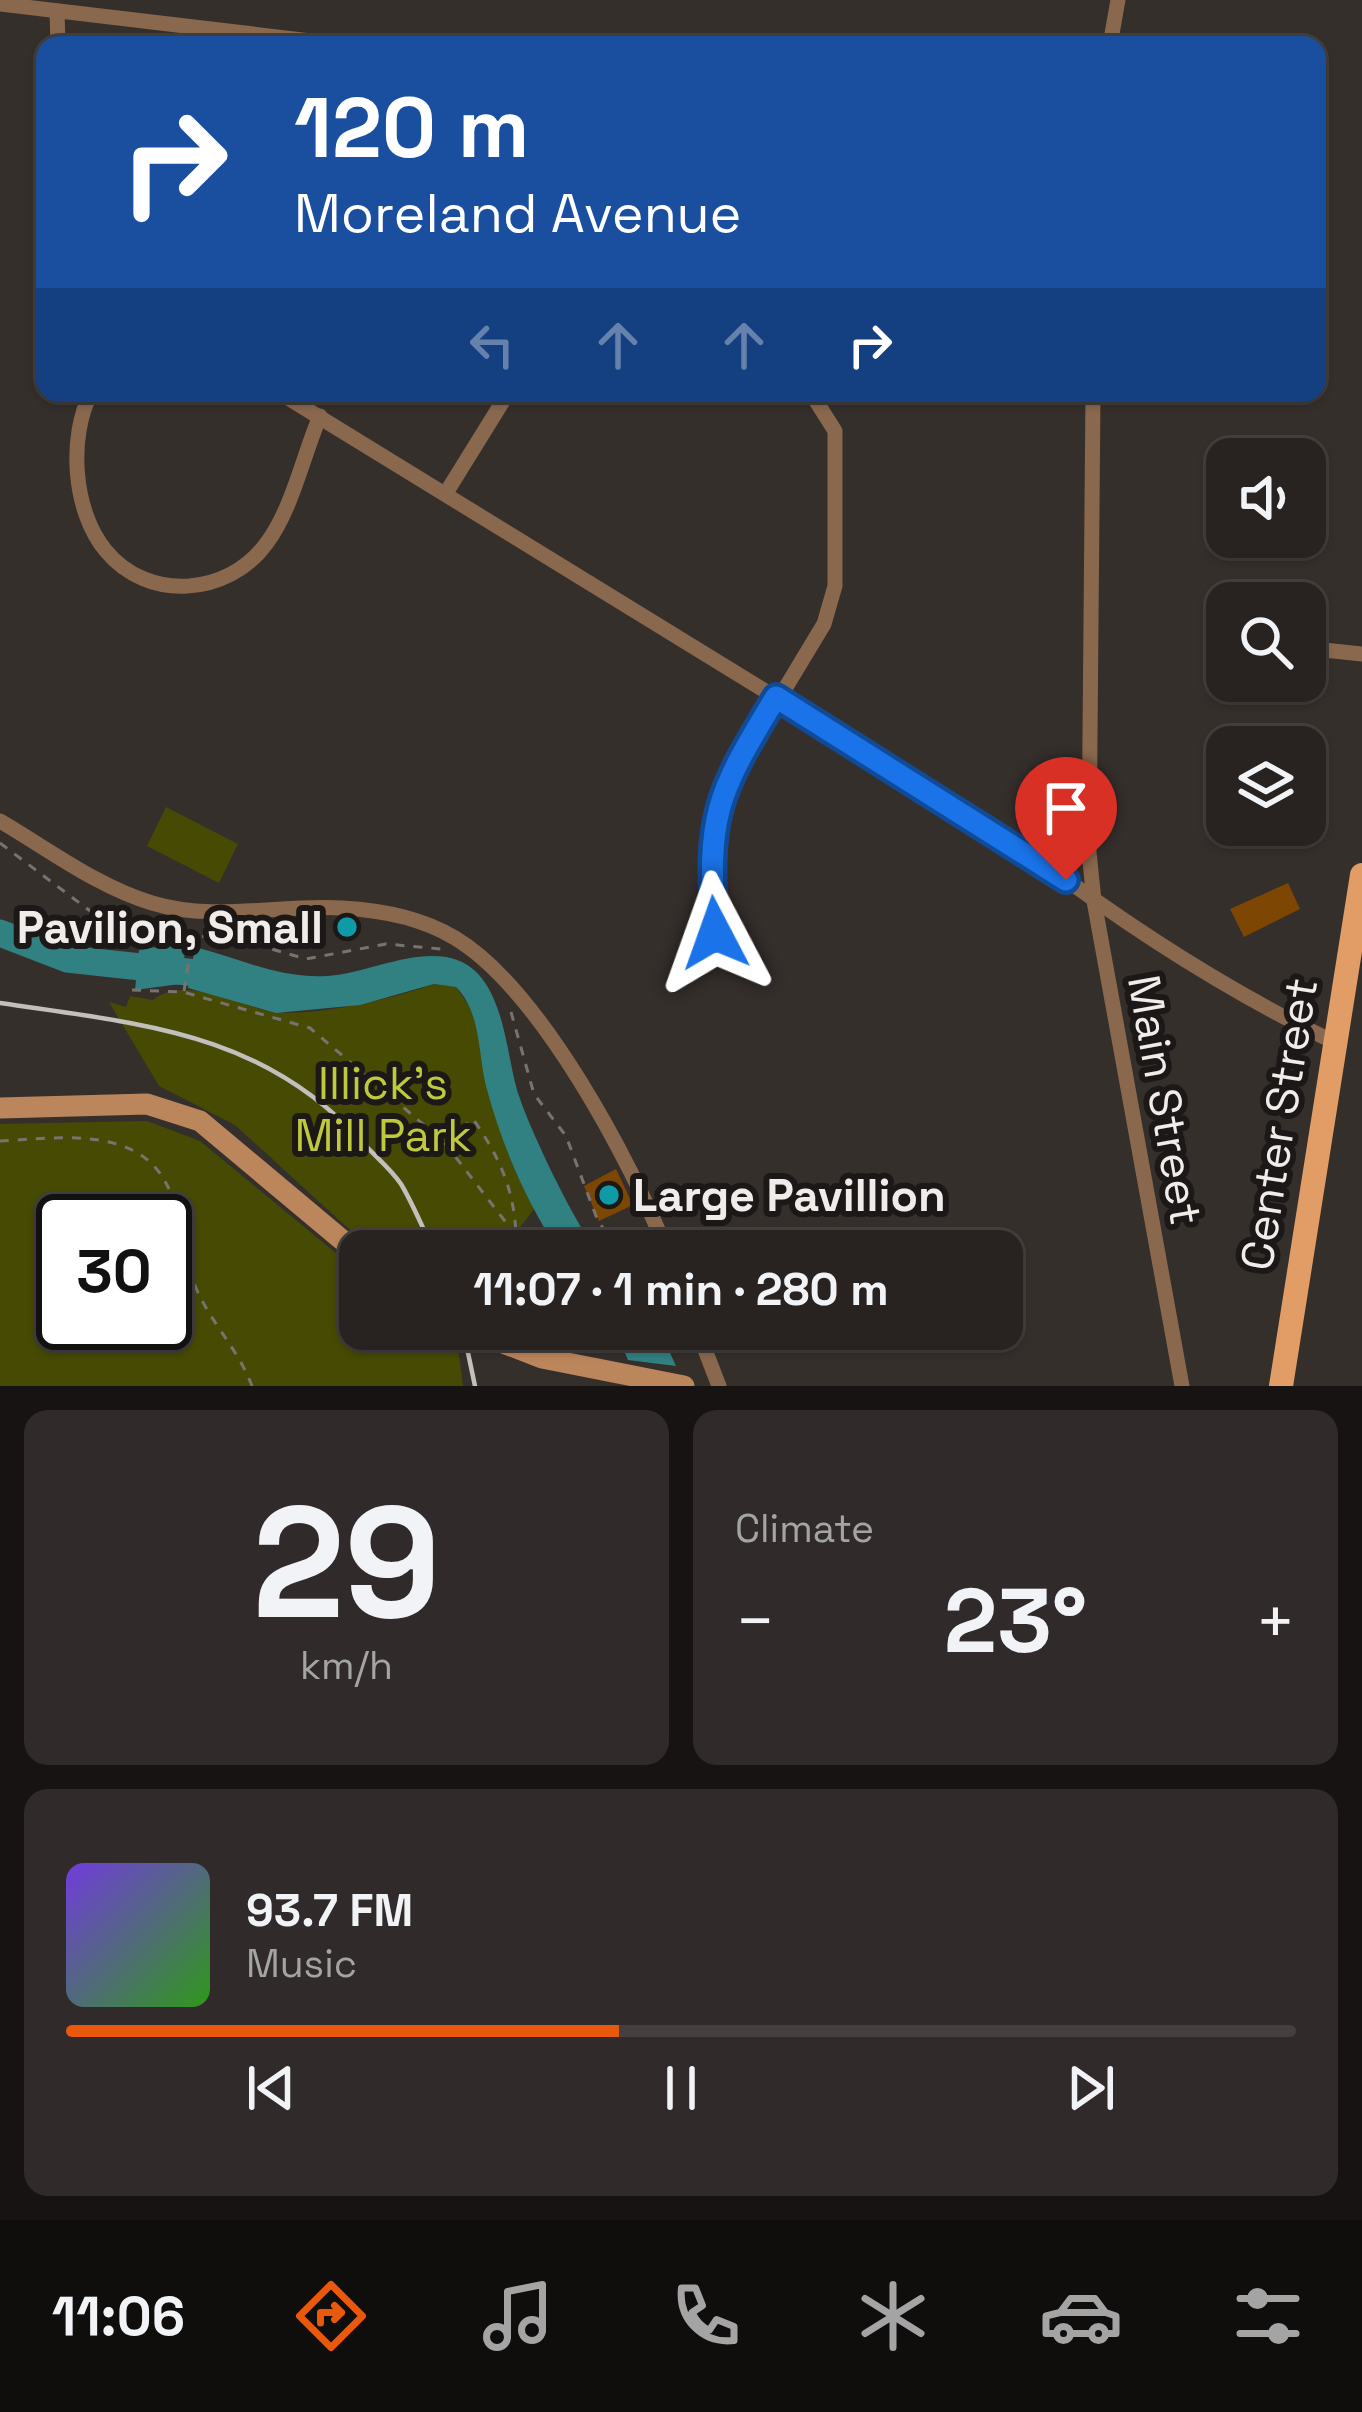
<!DOCTYPE html>
<html lang="en">
<head>
<meta charset="utf-8">
<style>
  body { margin:0; font-family:"Space Grotesk",sans-serif; background:#302b2a; color:#f1f3f6; height:100vh; display:flex; flex-direction:column; font-size:45px; white-space:nowrap }
  * { box-sizing:border-box; margin:0 }
  p { font-size:39px; color:#a5a4a5 }
  .icon { flex:none; width:66px; height:66px; fill:none; stroke:currentColor; stroke-width:2; stroke-linecap:round; stroke-linejoin:round }
  .map { position:relative; height:1386px; overflow:hidden }
  .panel { display:flex; flex-direction:column; gap:24px; padding:24px; background:#161312; flex:1 }
  .panel>* { flex:none }
  .hud { position:absolute; left:36px; top:36px; width:1290px; height:366px; border-radius:24px; box-shadow:0 3px 9px #0004,0 0 0 3px #44403f; background:#1a4fa0; color:#fff; overflow:hidden }
  .buttons { position:absolute; left:1206px; top:438px; display:grid; gap:24px }
  .buttons a { display:grid; place-items:center; width:120px; height:120px; border-radius:24px; background:#282321; box-shadow:0 3px 9px #0004,0 0 0 3px #44403f; font-size:60px }
  .speed { position:absolute; left:36px; top:1194px; display:flex; gap:24px; font-size:60px; font-weight:700; text-align:center }
  .speed>* { display:grid; place-content:center; width:156px; height:156px; border-radius:50%; background:#282321; box-shadow:0 3px 9px #0004,0 0 0 3px #44403f; line-height:1 }
  .speed .limit { border:6px solid #111; border-radius:18px; background:#fff; color:#111 }
  .pin { position:absolute; display:grid; place-items:center; width:102px; height:102px; color:#fff; margin:-123px -51px; border-radius:50% 50% 50% 0; rotate:-45deg; box-shadow:0 0 12px #0007 }
  .pin .icon { rotate:45deg }
  .me { position:absolute; width:132px; margin:-66px; rotate:356deg; stroke-linejoin:round; filter:drop-shadow(0 0 9px #0008) }
  .turn { display:flex; align-items:center; gap:42px; height:252px; padding:0 60px; font-size:54px }
  .turn .icon { width:156px; height:156px; stroke-width:2.5 }
  .turn b { display:block; font-size:84px; line-height:102px }
  .lanes { display:flex; align-items:center; height:114px; padding:0 60px; background:#0003; justify-content:center; gap:60px; direction:ltr }
  .lanes .off { opacity:.35 }
  .big { font-size:90px; font-weight:800; line-height:1.1 }
  .panel .widget { flex:1; display:flex; flex-direction:column; justify-content:center; gap:18px; min-width:0; padding:0 42px; border-radius:24px; background:#302b2a }
  .panel .dial { align-items:center; gap:0 }
  .dial b { font-size:156px; line-height:1 }
  .song { display:flex; align-items:center; gap:36px }
  .cover { width:144px; height:144px; border-radius:18px; background:linear-gradient(135deg,hsl(260 70% 55%),hsl(110 70% 35%)) }
  .played { height:12px; border-radius:6px; background:linear-gradient(90deg,#ea580c 45%,#44403f 45%) }
  .keys { display:flex; justify-content:space-around; direction:ltr }
  .heat { display:flex; justify-content:space-between; align-items:center; font-size:66px; direction:ltr }
  .panel .tiles { flex:1; display:grid; gap:24px; grid-template-columns:1fr 1fr }
  .widget:last-child { grid-column:span 2 }
  .trip { position:absolute; left:339px; top:1230px; width:684px; height:120px; border-radius:24px; background:#282321; box-shadow:0 3px 9px #0004,0 0 0 3px #44403f; font-weight:800; line-height:120px; text-align:center }
  .tabs { display:flex; height:192px; justify-content:space-around; align-items:center; background:#100e0d; color:#a5a4a5 }
  .tabs .icon { width:84px; height:84px }
  .tabs .on { color:#ea580c }
  .tabs b { font-size:54px; color:#f1f3f6 }
  .map>svg:first-child { display:block }
</style>
</head>
<body>
<div class="map">
<svg width="1362" height="1386" viewBox="0 0 1362 1386">
  <rect width="100%" height="100%" fill="#352f2c"/>
  <g fill="#464a03" fill-rule="evenodd">
    <path d="M166,807L238,844L219,883L147,846Z"/>
    <path d="M434,984L456,987L472,1010L498,1121L534,1209L512,1238L490,1251H373L235,1125L159,1086L109,1002L126,1007L130,996L153,1000C185,975 235,1004 269,1011C308,1019 396,998 434,984Z"/>
    <path d="M147,1121L200,1141L360,1273V1329H440L457,1339L463,1386H0V1124ZM63,1221H165V1323H63Z"/>
  </g>
  <g fill="#318182">
    <path d="M179,943L186,946L180,984L135,990L139,950Z"/>
    <path d="M195,947C242,959 279,979 328,976C366,973 408,951 446,957C506,967 504,1052 519,1096C531,1132 574,1222 597,1251H559C526,1202 501,1143 486,1086C478,1053 481,1012 456,987L434,984L360,1005L276,1013L188,988Z"/>
    <path d="M615,1329H659L676,1366L628,1360Z"/>
  </g>
  <g fill="none" stroke-linecap="round" stroke-linejoin="round">
    <path stroke="#318182" stroke-width="27" d="M0,933L67,959L224,976"/>
  </g>
  <g fill="#7d4603">
    <path d="M1288,883L1300,909L1244,937L1230,909Z"/>
    <path d="M616,1169L633,1205L599,1221L584,1186Z"/>
  </g>
  <g fill="none" stroke-linecap="round" stroke-linejoin="round">
    <g stroke="#787370" stroke-width="3" stroke-dasharray="9 9" stroke-linecap="butt">
      <path d="M0,843L126,938L227,936L306,959L386,944L441,949"/>
      <path d="M132,990L183,992L310,1028L444,1142L528,1251"/>
      <path d="M184,991L193,935"/>
      <path d="M511,1012L534,1094L566,1136L596,1216L616,1251"/>
      <path d="M447,1140L473,1119C499,1156 514,1189 516,1234"/>
      <path d="M0,1141C61,1138 147,1123 172,1197C182,1227 184,1259 196,1288C211,1323 238,1349 252,1386"/>
      <path d="M587,1329L593,1336L591,1351"/>
      <path d="M671,1329L682,1336"/>
    </g>
    <g stroke="#8a684e" stroke-width="15">
      <path d="M0,4L345,45"/>
      <path d="M57,11L58,45"/>
      <path d="M1110,45L1118,0"/>
      <path d="M91,393C68,437 73,512 106,551C148,602 228,596 266,544C292,510 303,456 320,416"/>
      <path d="M280,393L1037,858C1129,927 1231,993 1334,1042"/>
      <path d="M1093,393L1089,852L1094,901L1182,1386"/>
      <path d="M446,493L508,393"/>
      <path d="M1305,648L1362,654"/>
      <path d="M0,821C48,849 98,887 152,903C214,922 279,904 342,908C380,910 422,918 455,938C540,989 630,1160 667,1251"/>
      <path d="M715,933L710,861L722,793L824,624L835,586V431L811,393"/>
      <path d="M697,1329L719,1386"/>
    </g>
    <g stroke="#bc865c" stroke-width="21">
      <path d="M0,1108L147,1104L200,1121L360,1255"/>
      <path d="M467,1329L542,1358L684,1386"/>
    </g>
    <path stroke="#e29d67" stroke-width="24" d="M1281,1386L1362,875"/>
    <g stroke="#c3bfbd" stroke-width="4.5">
      <path d="M0,1003C140,1024 263,1031 363,1143C375,1156 391,1169 401,1184C413,1204 423,1229 434,1251"/>
      <path d="M463,1329L475,1386"/>
    </g>
  </g>
  <g fill="none" stroke-linecap="round" stroke-linejoin="round">
    <g stroke="#114b97" stroke-width="30">
      <path id="route" d="M715,933C707,815 715,797 776,697L1066,880"/>
    </g>
    <use href="#route" stroke="#1a73e8" stroke-width="21"/>
  </g>
  <g fill="#0f9aa8" stroke="#1b1817" stroke-width="4.5">
    <circle cx="347" cy="927" r="12"/>
    <circle cx="609" cy="1195" r="12"/>
  </g>
  <g text-anchor="middle" dominant-baseline="central" stroke-width="12" stroke-linejoin="round" paint-order="stroke">
    <g font-size="45" font-weight="bold" fill="#f0ecea" stroke="#1b1817" text-anchor="end">
      <text x="323" y="927">Pavilion, Small</text>
      <text x="633" y="1195" text-anchor="start">Large Pavillion</text>
    </g>
    <g font-size="45" fill="#bfc93e" stroke="#1b1817">
      <text x="383" y="1083">Illick's<tspan x="383" dy="52">Mill Park</tspan></text>
    </g>
    <g font-size="45" fill="#f0ecea" stroke="#1b1817">
      <text transform="translate(1165 1100) rotate(80)">Main Street</text>
      <text transform="translate(1279 1124) rotate(-81)">Center Street</text>
    </g>
  </g>
</svg>
<div class="buttons">
<a><svg class="icon" aria-label="sound" viewBox="0 0 24 24"><path d="M4 9h4l5-4v14l-5-4H4zM17 9q2 3 0 6"/></svg></a>
<a><svg class="icon" aria-label="search" viewBox="0 0 24 24"><circle cx="10" cy="10" r="6"/><path d="M15 15l6 6"/></svg></a>
<a><svg class="icon" aria-label="layers" viewBox="0 0 24 24"><path d="M12 4l9 5-9 5-9-5zM3 14l9 5 9-5"/></svg></a>
</div>
<div class="speed"><div class="limit">30</div></div>
<div class="pin" style="left:1066px;top:880px;background:#d93025"><svg class="icon" aria-label="arrive" viewBox="0 0 24 24"><path d="M6 21V4h12l-3 4 3 4H6"/></svg></div>
<svg class="me" style="left:715px;top:933px" viewBox="-20 -20 40 40"><path d="M0-17L14 15 0 8-14 15z" fill="#1a73e8" stroke="#fff" stroke-width="4"/></svg>
<div class="trip">11:07 · 1 min · 280 m</div>
<div class="hud">
<div class="turn"><svg class="icon" aria-label="right" viewBox="0 0 24 24"><path d="M7 20v-9h11M14 6l5 5-5 5"/></svg><div><b>120 m</b>Moreland Avenue</div></div>
<div class="lanes"><svg class="icon off" aria-label="left" viewBox="0 0 24 24"><path d="M17 20v-9H6M10 6l-5 5 5 5"/></svg><svg class="icon off" aria-label="ahead" viewBox="0 0 24 24"><path d="M12 20V5M6 11l6-6 6 6"/></svg><svg class="icon off" aria-label="ahead" viewBox="0 0 24 24"><path d="M12 20V5M6 11l6-6 6 6"/></svg><svg class="icon" aria-label="right" viewBox="0 0 24 24"><path d="M7 20v-9h11M14 6l5 5-5 5"/></svg></div>
</div>
</div>
<section class="panel">
<div class="tiles">
<div class="widget dial"><b>29</b><p>km/h</p></div>
<div class="widget"><p>Climate</p>
<div class="heat"><a>−</a><b class="big">23°</b><a>+</a></div>
</div>
<div class="widget">
<div class="song"><i class="cover"></i><div><b>93.7 FM</b><p>Music</p></div></div>
<div class="played"></div>
<div class="keys"><svg class="icon" aria-label="previous" viewBox="0 0 24 24"><path d="M18 5L8 12l10 7zM5 5v14"/></svg><svg class="icon" aria-label="pause" viewBox="0 0 24 24"><path d="M8 5v14M16 5v14"/></svg><svg class="icon" aria-label="next" viewBox="0 0 24 24"><path d="M6 5l10 7-10 7zM19 5v14"/></svg></div>
</div>
</div>
</section>
<nav class="tabs">
<b>11:06</b>
<svg class="icon on" aria-label="directions" viewBox="0 0 24 24"><path d="M12 3l9 9-9 9-9-9zM9 14v-3h6M13 9l2 2-2 2"/></svg>
<svg class="icon" aria-label="music" viewBox="0 0 24 24"><path d="M9 18V5l10-2v13"/><circle cx="6" cy="18" r="3"/><circle cx="16" cy="16" r="3"/></svg>
<svg class="icon" aria-label="phone" viewBox="0 0 24 24"><path d="M5 4h4l2 5-3 2q2 4 5 5l2-3 5 2v4C11 20 4 13 5 4z"/></svg>
<svg class="icon" aria-label="climate" viewBox="0 0 24 24"><path d="M12 3v18M4 7l16 10M4 17L20 7"/></svg>
<svg class="icon" aria-label="car" viewBox="0 0 24 24"><path d="M5 17H2v-5l4-1 3-4h7l3 4 3 1v5h-3M9 17h6M6 11h13"/><circle cx="7" cy="17" r="2"/><circle cx="17" cy="17" r="2"/></svg>
<svg class="icon" aria-label="filters" viewBox="0 0 24 24"><path d="M4 7h16M4 17h16"/><circle cx="9" cy="7" r="2"/><circle cx="15" cy="17" r="2"/></svg>
</nav>
</body>
</html>
